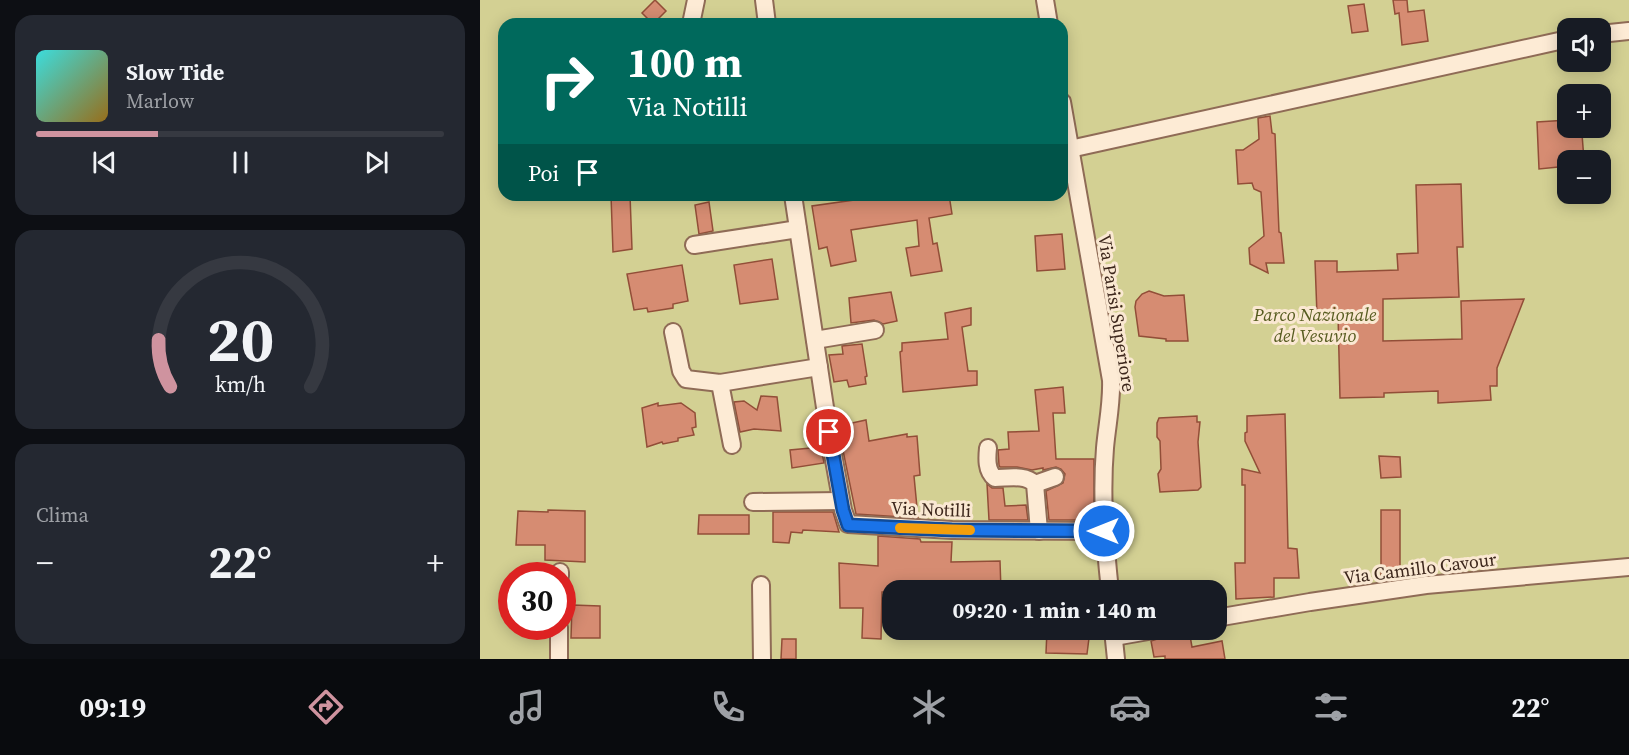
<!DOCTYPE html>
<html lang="it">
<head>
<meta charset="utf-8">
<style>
  body { margin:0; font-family:"Source Serif 4",serif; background:#242831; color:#f1f3f6; height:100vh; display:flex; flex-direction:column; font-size:22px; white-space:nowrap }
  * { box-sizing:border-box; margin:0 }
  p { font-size:20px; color:#9ea1a6 }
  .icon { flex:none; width:33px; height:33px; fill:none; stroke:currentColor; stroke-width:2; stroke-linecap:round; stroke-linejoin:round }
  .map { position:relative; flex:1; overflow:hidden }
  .sheet { display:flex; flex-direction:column; gap:15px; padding:15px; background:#0d0f14; width:480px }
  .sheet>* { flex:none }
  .banner { position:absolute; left:18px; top:18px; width:570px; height:183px; border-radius:18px; box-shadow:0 3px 15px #0003; background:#00695c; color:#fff; overflow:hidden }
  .fabs { position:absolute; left:1077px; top:18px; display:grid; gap:12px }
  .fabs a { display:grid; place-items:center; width:54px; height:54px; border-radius:12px; background:#171b24; box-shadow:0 3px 15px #0003; font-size:30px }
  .speed { position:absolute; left:18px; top:562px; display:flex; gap:12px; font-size:30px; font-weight:700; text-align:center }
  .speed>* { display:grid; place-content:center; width:78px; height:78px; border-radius:50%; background:#171b24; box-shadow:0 3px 15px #0003; line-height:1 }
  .speed .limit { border:9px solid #d22; background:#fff; color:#111 }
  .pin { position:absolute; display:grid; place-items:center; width:51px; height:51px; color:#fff; margin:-26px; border:3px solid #fff; border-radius:50%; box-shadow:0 2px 6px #0007 }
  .me { position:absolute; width:66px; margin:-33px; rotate:270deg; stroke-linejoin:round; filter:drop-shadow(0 0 4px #0008) }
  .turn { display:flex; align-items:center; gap:21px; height:126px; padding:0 30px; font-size:27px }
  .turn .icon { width:78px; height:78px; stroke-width:2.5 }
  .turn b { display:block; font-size:42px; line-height:51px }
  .then { display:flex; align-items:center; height:57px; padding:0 30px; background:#0003; gap:12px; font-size:22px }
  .big { font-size:45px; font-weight:700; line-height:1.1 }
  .sheet .widget { flex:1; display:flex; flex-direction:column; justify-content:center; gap:9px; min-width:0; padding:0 21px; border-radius:18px; background:#242831 }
  .sheet .dial { align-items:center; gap:0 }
  .dial svg { height:156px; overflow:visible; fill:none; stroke:#363941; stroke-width:7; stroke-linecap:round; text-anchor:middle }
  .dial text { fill:#f1f3f6; stroke:none }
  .song { display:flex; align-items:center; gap:18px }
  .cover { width:72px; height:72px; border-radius:9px; background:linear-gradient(135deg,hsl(180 70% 55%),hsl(40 70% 35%)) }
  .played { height:6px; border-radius:3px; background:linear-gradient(90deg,#cf939f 30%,#363941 30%) }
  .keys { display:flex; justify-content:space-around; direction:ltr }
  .heat { display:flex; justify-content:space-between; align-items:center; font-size:33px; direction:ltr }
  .trip { position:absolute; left:402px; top:580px; width:345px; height:60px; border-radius:18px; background:#171b24; box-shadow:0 3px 15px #0003; font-weight:700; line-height:60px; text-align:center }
  .dock { display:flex; height:96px; justify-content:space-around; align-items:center; background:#090b0e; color:#9ea1a6 }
  .dock .icon { width:42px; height:42px }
  .dock .on { color:#cf939f }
  .dock b { font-size:27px; color:#f1f3f6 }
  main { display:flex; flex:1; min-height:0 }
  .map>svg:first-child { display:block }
</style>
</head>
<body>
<main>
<section class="sheet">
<div class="widget">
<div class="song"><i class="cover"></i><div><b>Slow Tide</b><p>Marlow</p></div></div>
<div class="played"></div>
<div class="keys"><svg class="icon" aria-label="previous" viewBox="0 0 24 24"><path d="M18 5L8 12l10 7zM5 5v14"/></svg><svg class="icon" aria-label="pause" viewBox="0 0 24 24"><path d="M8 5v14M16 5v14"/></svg><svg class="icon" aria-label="next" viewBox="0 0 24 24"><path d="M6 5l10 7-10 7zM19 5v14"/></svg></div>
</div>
<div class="widget dial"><svg viewBox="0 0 100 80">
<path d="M14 69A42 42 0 1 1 86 69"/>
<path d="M14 69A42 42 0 0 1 8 45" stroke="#cf939f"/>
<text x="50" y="56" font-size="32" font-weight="700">20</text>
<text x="50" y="72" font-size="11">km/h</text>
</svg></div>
<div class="widget"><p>Clima</p>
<div class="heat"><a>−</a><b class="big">22°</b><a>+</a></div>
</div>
</section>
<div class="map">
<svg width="1149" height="659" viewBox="0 0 1149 659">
  <rect width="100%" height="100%" fill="#f3dcc1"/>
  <path fill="#d3d093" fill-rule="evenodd" d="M0,0H1149V659H0ZM24,24H582V195H24ZM1088,28H1120V62H1088ZM1088,94H1120V128H1088ZM1088,160H1120V194H1088ZM32,576H82V627H32ZM412,591H736V630H412Z"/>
  <g fill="#d68c72" stroke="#924e38" stroke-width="1.5">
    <path d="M175,0L186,11L173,24L162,13Z"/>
    <path d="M913,0H927L928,12L944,10L948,41L922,45L919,13L915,14Z"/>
    <path d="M884,4L888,31L872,33L868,6Z"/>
    <path d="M790,116L792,133L795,134L799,232L801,233L804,263H786L788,273L770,264L769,248L784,236L781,192L774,189L772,183L758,184L756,150H763L779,139L778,118Z"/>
    <path d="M1088,120V128H1092L1102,134L1104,160H1088V166L1059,169L1057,122Z"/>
    <path d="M981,184L983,247H977L979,297L903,299V341L982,339L981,301L1044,299L1017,368V386H1010L1011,400L958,403V391L904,393V397L860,398L858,314L837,315L835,261H857V272L918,270L917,254L938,253L936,185Z"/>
    <path d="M131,195H150L152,249L133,252Z"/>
    <path d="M388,195H469L472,214L449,218L453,244L457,243L462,271L431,276L426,248L439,246L437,220L371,230L376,261L351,266L347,247L339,249L332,206L388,198Z"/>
    <path d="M229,202L233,231L219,234L215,205Z"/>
    <path d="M582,234L585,269L557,271L555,236Z"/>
    <path d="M292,259L298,299L260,304L254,265Z"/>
    <path d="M202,265L208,301L193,304V308L168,312L167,308L154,310L147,274Z"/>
    <path d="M669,291L684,296L704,295L708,341H686V339L659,336L655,307L656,301L662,294Z"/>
    <path d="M411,292L417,321L403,324L394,320L371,323L369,298Z"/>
    <path d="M491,308V325L482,327L488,371H497V385L423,392L420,352L422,351V343L468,339L465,313Z"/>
    <path d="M382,344L387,376L385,377L386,384L369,387L367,380L354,382L349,355L363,354L362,346Z"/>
    <path d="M583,387L585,413H573L576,459H614V520H569L566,491L583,483L585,474L581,469L576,467L563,470V468L552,470L537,467H520L519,465L518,450L529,449L528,432L559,431L555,390Z"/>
    <path d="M281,396L297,397L301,431L274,429L260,432L254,402L264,401L277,410Z"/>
    <path d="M178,403V406L201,403L215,413L216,427L212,428L214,435L198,438V441L183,444L182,442L167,447L162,408Z"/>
    <path d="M805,414L808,548L817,549L819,578H794V597L756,599L755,563H765V485H762V469L780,473L765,441V433L767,432V416Z"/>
    <path d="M717,416V422H720L718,442L721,487L718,490L680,492L678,474L681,469L680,441L677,437V423L679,418Z"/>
    <path d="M386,420L389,441L427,434V437L437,436L440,475L434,476L438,518L376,514L358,426Z"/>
    <path d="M341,447L344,463L312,468L310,450Z"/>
    <path d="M899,456L920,457L921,477L901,478Z"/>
    <path d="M507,484L512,488H523L525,506L546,505L548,520H509Z"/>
    <path d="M68,510L105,511V562L65,560V545H36L38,511L68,512Z"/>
    <rect x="901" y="510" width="19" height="65"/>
    <path d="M293,512H353L359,532L323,530L322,533L311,532L309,543L293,542Z"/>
    <path d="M219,515H269V534H218Z"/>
    <path d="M398,536L440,539L441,542H472L471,562L520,561L521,591L402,592L401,639L382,638L383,608H360L359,563L398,566Z"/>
    <path d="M92,605L120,606V638H91Z"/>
    <path d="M567,630H610L607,654L566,653Z"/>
    <path d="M709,630L712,647L742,641L745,659H685V656L674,657L671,641L680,638L684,634Z"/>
    <path d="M302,639H316V659H301Z"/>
  </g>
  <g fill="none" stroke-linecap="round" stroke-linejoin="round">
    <g stroke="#8f6b56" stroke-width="20">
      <g id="street">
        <path d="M284,0L287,24"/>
        <path d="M565,0L569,24"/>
        <path d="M211,24L216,0"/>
        <path d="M1120,34L1149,31"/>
        <path d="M582,102L631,380C632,403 627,425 625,448C621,496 625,544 630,591"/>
        <path d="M590,149L1088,39"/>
        <path d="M313,195L346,414"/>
        <path d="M214,245L318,229"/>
        <path d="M193,332L201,371L206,379L240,383L339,367"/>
        <path d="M335,340L395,330"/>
        <path d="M240,383L252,445"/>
        <path d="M349,432L363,510L368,524L472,530L624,531"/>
        <path d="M508,448C507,458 506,471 515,478C528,478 545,474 555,484L559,531"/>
        <path d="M555,484L575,477"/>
        <path d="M273,502L361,501"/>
        <path d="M80,576V572"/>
        <path d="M281,585L282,659"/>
        <path d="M736,618L830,602L946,585L1149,567"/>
        <path d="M633,630L636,659"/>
        <path d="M634,637L674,630"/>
        <path d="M79,659V627"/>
      </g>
    </g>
    <use href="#street" stroke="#fdebd5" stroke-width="16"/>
  </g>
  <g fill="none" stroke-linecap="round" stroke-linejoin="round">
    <g stroke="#114b97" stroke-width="15">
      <path id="route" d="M349,432L363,510L368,525L472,530L624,531"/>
    </g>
    <use href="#route" stroke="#1a73e8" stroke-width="10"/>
    <path stroke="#f59e0b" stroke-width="10" d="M420,528L490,530"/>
  </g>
  <g text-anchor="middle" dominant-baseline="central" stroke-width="6" stroke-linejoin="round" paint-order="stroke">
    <g font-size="18" fill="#3d271c" stroke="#fae8d2">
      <text transform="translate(637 313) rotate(81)">Via Parisi Superiore</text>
      <text transform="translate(451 509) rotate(2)">Via Notilli</text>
      <text transform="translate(940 568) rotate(-7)">Via Camillo Cavour</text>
    </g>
    <g font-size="18" font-style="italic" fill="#575c20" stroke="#fae8d2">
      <text x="835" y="314">Parco Nazionale<tspan x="835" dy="21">del Vesuvio</tspan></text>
    </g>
  </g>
</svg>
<div class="fabs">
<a><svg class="icon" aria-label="sound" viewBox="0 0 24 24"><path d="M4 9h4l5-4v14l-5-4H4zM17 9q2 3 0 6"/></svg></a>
<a>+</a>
<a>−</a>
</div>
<div class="speed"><div class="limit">30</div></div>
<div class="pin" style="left:349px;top:432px;background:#d93025"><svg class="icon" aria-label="arrive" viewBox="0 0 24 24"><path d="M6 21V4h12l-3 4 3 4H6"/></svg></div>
<svg class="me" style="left:624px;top:531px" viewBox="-20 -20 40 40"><circle r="17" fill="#1a73e8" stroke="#fff" stroke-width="3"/><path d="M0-11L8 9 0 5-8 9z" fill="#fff"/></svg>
<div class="trip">09:20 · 1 min · 140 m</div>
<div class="banner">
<div class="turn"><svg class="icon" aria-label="right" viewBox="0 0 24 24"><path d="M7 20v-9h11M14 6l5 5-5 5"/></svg><div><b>100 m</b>Via Notilli</div></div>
<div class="then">Poi<svg class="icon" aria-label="arrive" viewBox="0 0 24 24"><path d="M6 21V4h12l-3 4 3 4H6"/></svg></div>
</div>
</div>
</main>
<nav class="dock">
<b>09:19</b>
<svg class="icon on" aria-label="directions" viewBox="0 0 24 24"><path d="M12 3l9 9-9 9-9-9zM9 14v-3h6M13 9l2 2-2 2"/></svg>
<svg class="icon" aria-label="music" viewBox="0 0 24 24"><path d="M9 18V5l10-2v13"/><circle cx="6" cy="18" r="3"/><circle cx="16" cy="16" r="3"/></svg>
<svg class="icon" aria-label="phone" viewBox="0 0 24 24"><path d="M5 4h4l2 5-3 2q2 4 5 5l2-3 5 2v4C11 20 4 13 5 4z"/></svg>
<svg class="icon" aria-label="climate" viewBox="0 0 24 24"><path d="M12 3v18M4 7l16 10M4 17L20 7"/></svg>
<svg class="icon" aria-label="car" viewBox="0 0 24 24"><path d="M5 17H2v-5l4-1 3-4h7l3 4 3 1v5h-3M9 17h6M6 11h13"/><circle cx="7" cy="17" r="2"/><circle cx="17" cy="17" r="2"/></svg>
<svg class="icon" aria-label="filters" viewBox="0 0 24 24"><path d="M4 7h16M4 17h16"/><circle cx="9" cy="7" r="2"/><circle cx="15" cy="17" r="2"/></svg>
<b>22°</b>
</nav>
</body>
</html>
